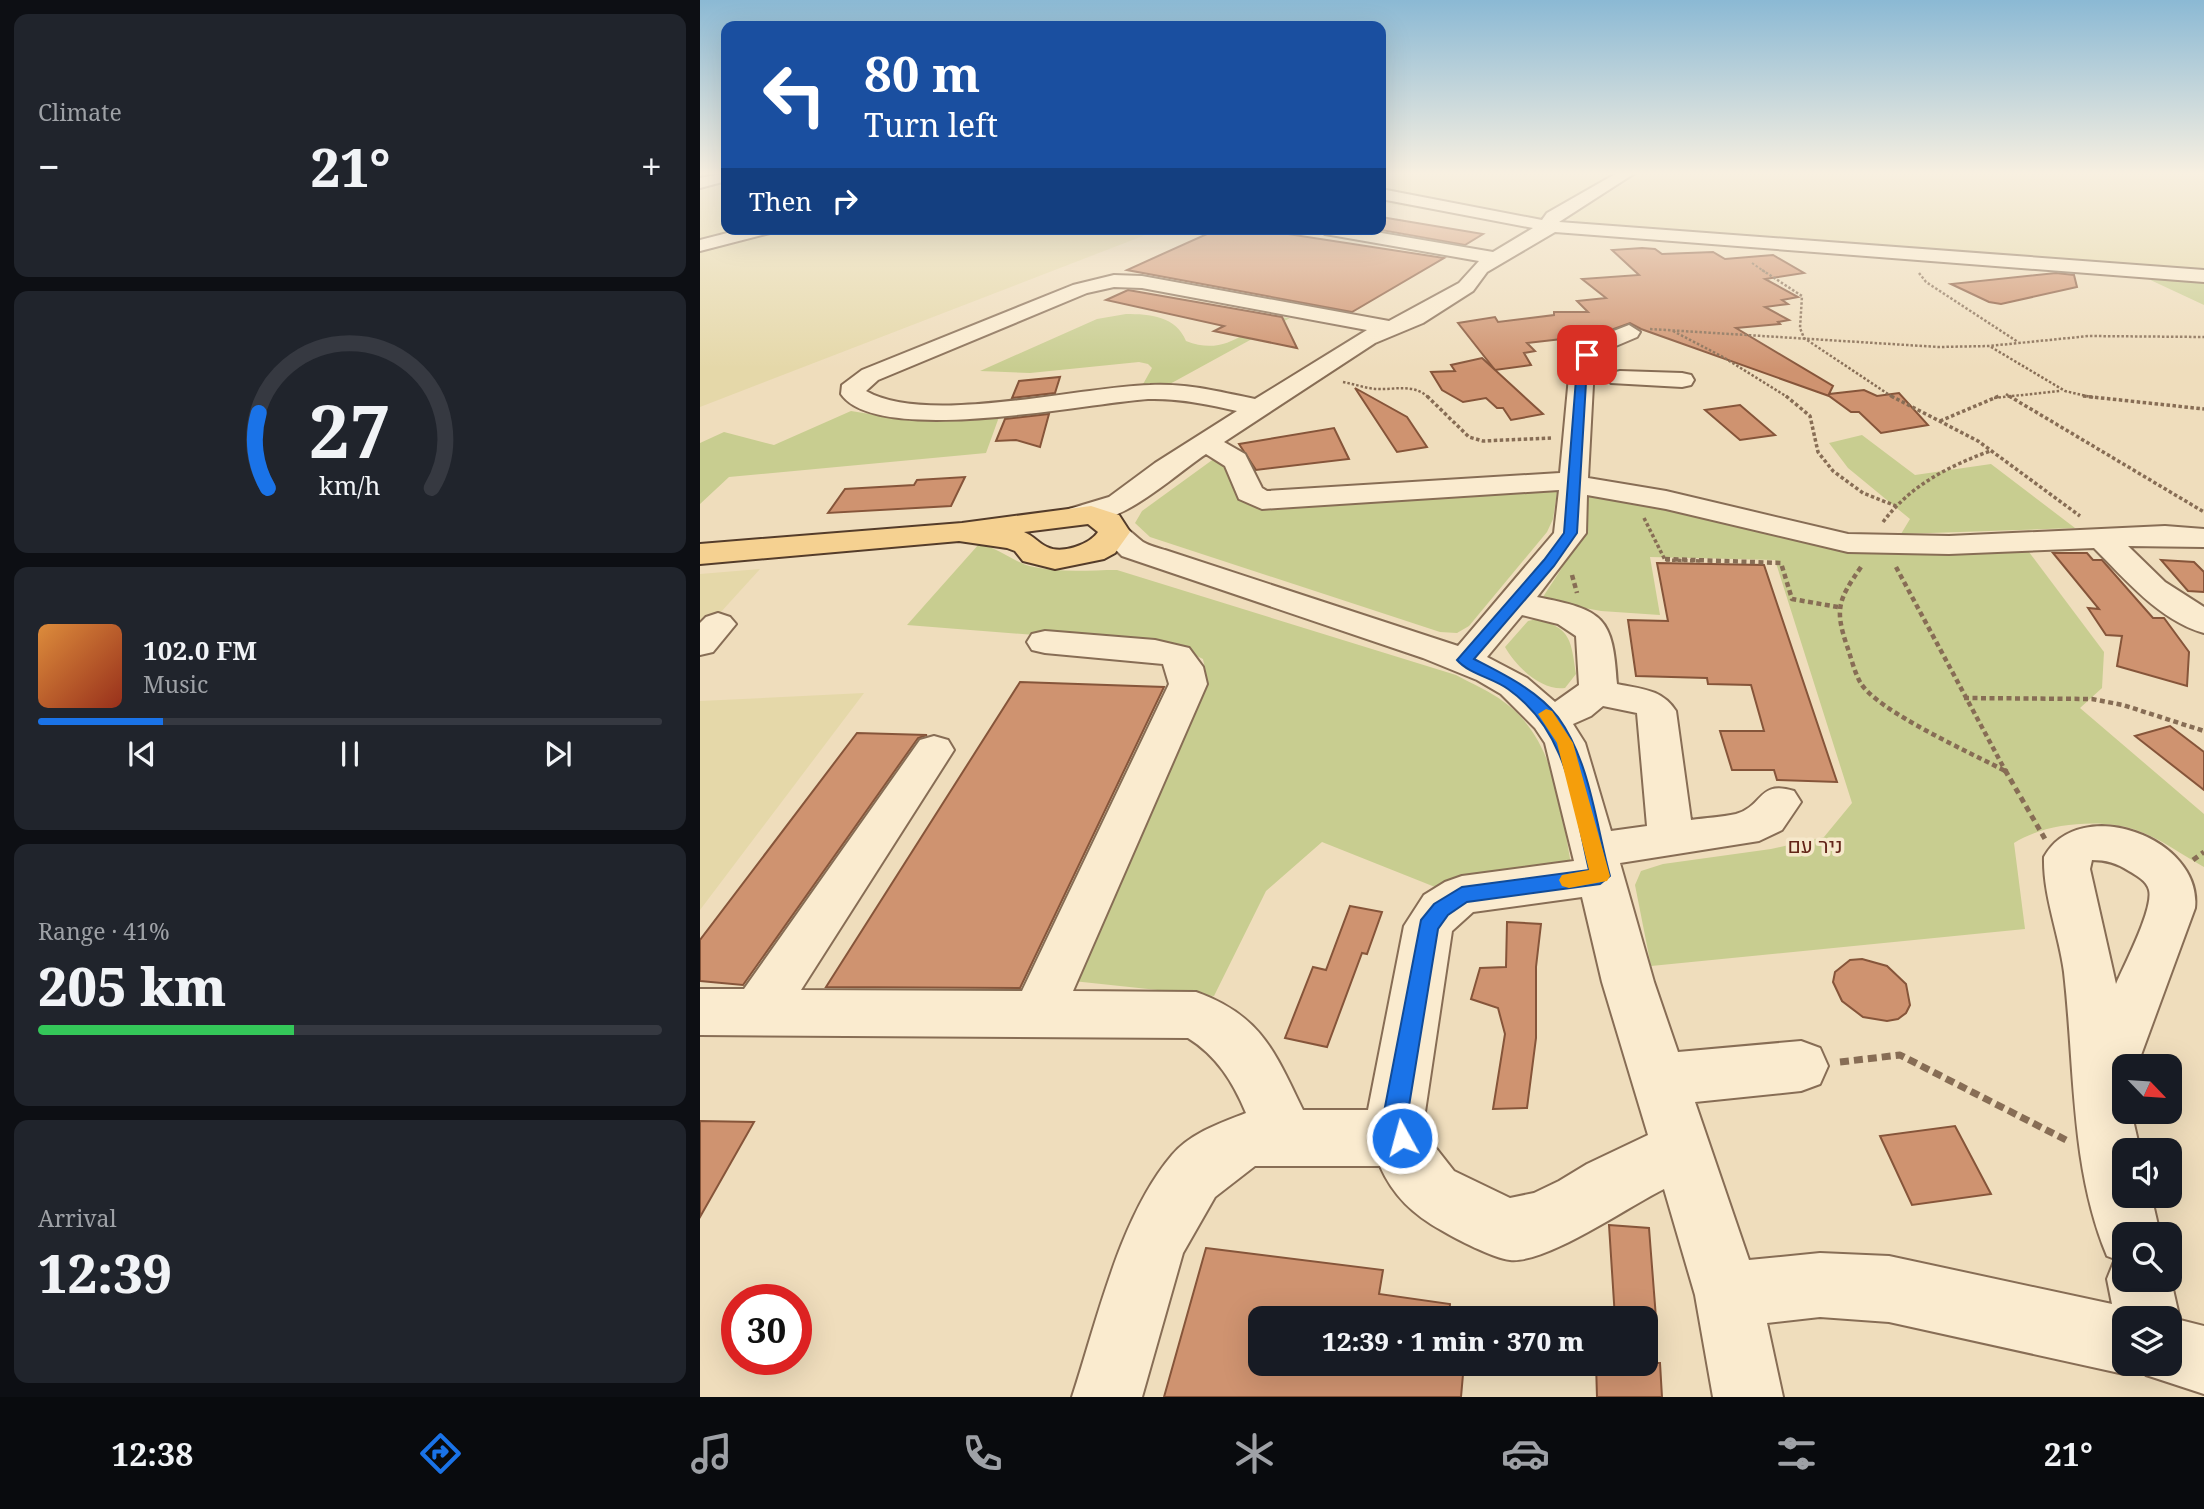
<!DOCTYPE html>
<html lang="en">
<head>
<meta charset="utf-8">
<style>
  body { margin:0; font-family:"Noto Serif",Heebo,serif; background:#20242c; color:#f1f3f6; height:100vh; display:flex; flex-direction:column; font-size:26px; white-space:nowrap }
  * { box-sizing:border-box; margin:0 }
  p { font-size:23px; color:#9ea1a6 }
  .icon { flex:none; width:38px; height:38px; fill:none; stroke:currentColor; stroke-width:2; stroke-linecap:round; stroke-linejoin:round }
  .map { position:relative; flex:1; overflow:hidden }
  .side { display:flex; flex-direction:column; gap:14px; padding:14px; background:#0d0f14; width:700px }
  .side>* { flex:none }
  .banner { position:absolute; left:21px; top:21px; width:665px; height:214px; border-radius:14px; box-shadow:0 7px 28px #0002; background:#1a4fa0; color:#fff; overflow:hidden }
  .needle { width:46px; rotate:115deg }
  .buttons { position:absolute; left:1412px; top:1054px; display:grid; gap:14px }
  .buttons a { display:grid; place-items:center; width:70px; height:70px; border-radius:14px; background:#171b24; box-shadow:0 7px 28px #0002; font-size:35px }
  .speed { position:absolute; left:21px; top:1284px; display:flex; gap:14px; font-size:35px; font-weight:700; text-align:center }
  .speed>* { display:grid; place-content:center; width:91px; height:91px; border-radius:50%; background:#171b24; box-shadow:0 7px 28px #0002; line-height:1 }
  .speed .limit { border:10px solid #d22; background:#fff; color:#111 }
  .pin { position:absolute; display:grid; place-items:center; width:60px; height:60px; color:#fff; margin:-30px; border-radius:14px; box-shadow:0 4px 10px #0006 }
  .me { position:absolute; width:77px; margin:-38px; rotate:353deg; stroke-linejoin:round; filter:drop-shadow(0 0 5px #0008) }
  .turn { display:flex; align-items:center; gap:24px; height:147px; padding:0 28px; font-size:32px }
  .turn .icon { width:91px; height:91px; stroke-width:2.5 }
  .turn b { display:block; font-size:49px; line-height:60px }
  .then { display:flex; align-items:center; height:66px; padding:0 28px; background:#0003; gap:14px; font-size:26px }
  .big { font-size:52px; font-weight:800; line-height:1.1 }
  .side .card { flex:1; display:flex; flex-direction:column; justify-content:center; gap:10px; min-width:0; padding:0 24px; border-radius:14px; background:#20242c }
  .side .dial { align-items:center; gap:0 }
  .dial svg { height:182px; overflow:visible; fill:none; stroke:#363941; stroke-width:7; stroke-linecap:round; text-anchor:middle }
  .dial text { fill:#f1f3f6; stroke:none }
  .song { display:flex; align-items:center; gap:21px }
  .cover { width:84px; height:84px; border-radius:10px; background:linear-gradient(135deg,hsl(30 70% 55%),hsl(10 70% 35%)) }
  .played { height:7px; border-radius:4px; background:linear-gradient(90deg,#1a73e8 20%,#363941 20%) }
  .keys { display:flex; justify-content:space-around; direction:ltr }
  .heat { display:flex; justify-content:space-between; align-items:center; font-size:38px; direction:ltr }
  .charge { height:10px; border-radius:5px; background:linear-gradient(90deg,#34c759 41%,#363941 0) }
  .trip { position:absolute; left:548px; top:1306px; width:410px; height:70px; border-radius:14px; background:#171b24; box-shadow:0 7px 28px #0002; font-weight:800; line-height:70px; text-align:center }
  .dock { display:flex; height:112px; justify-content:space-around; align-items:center; background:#090b0e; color:#9ea1a6 }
  .dock .icon { width:49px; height:49px }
  .dock .on { color:#1a73e8 }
  .dock b { font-size:32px; color:#f1f3f6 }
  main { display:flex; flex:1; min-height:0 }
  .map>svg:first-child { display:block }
</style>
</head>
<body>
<main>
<section class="side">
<div class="card"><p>Climate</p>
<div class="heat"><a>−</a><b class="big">21°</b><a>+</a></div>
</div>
<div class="card dial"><svg viewBox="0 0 100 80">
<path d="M14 69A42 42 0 1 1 86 69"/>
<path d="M14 69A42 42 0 0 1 10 36" stroke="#1a73e8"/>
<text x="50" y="56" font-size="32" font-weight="700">27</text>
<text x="50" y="72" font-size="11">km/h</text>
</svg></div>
<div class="card">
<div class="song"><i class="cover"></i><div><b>102.0 FM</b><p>Music</p></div></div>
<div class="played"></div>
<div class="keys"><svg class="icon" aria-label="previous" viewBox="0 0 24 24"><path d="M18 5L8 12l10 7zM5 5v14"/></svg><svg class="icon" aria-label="pause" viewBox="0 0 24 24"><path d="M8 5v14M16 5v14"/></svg><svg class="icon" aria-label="next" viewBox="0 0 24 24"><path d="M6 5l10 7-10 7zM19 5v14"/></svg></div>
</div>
<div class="card"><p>Range · 41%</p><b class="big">205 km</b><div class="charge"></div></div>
<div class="card"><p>Arrival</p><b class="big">12:39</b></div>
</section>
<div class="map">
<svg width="1504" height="1397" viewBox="0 0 1504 1397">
  <rect width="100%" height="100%" fill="#efddbc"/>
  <g fill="#e5d8a9">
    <path d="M0,173H26V229H461L0,407Z"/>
    <path d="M681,173H916L830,225L681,203Z"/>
    <path d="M942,173H1504V271L880,223L867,218Z"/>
    <path d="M60,569L0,635V574Z"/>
    <path d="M164,693L0,910V701Z"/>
  </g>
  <g fill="#c8cd90">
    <path d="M1444,277L1504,281V305Z"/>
    <path d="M426,314C450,314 476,316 486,341C536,361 554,312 590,318L468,385L442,386L452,368L448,364L439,362L330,373L280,371L397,319Z"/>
    <path d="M151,411L207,420L299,417L286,453L29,477L0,504V443L24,432L74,445Z"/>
    <path d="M1162,435L1215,475L1291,464L1375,528L1201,534L1210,519L1148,468L1129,443Z"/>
    <path d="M515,458L523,459C532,478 537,503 559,505L858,486L853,519L847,532L769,626L757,633L740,632L450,537L435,523L442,511Z"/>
    <path d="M882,489L1097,538L1326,548L1404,652L1402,688L1380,708L1504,814V867C1482,855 1460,838 1436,830C1402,818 1344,823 1314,843L1325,929L951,966L935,885L941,871L963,864L1071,849L1124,837L1152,803L1075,560L950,557L960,615L901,611L841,600L880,540Z"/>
    <path d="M279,544C300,548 314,563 334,567C361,573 390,570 417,570L756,675C772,684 790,691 804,702C856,739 861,812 872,869L735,887L622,842L566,891L514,996L373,981L506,674L503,659L476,646L207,625Z"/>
    <path d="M837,619C872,628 871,642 876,674L865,688C842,691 816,667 805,647L828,621Z"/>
  </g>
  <g fill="#cf9370" stroke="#86553a" stroke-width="2">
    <path d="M681,217L783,234L765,245L681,230Z"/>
    <path d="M518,229H556L744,258L652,312L427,270Z"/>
    <path d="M942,248L955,249L962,254L1013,252L1025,259L1073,255L1104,273L1065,279L1098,297L1082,300L1088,304L1065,307L1089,320L1078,322L1080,324L1036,328L1133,386L1129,394L1164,390L1177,396L1199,393L1228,425L1181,433L1159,412H1151L1129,396L941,329L930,323L897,335L827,343L835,351L824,353L831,365L795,370L758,323L795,317L798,322L854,315V312H888L877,301L906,298L882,279L939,275L912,250Z"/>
    <path d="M1356,273L1374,275L1377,287L1301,304L1289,302L1251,284Z"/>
    <path d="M428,290L582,317L597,348L514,331L524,326L406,300Z"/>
    <path d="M782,358L843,414L811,420L803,408H797L786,398L763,402L742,390L731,372L755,371L751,365Z"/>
    <path d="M360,377L355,393L312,398L319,381Z"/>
    <path d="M655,388L707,417L727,447L697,452Z"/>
    <path d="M1040,405L1075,435L1040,440L1005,410Z"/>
    <path d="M349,414L340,447L316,440L296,441L305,419Z"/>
    <path d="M634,428L649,459L556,470L539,444Z"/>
    <path d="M265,477L251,506L128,513L145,489L214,485L217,480Z"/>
    <path d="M1353,553H1387L1393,560H1402L1453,618H1464L1489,652L1487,686L1417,666L1422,636L1406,635L1388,608L1399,609Z"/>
    <path d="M1461,560L1494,562L1504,572V592L1488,591Z"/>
    <path d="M957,563L1064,565L1137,782L1077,780L1074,770H1032L1020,731H1064L1051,685L1008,684L1007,678L936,676L928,620L968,621Z"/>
    <path d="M320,682L464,687L320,988L126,987Z"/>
    <path d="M1470,726L1504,752V790L1435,736Z"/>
    <path d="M157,733L227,735L218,738L43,985L0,981V940Z"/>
    <path d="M650,906L682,912L667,954L662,953L627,1047L585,1038L613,967L626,970Z"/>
    <path d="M807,922L841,924L836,967V1038L827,1108L793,1109L805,1034L798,1008L771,999L780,968L806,967Z"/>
    <path d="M1162,959L1187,966L1206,984L1210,1005L1206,1013L1198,1019L1187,1021L1163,1017L1142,1001L1133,982L1135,972L1150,960Z"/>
    <path d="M0,1121L54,1122L0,1217Z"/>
    <path d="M1255,1126L1291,1194L1212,1205L1180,1136Z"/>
    <path d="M909,1225L949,1228L956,1318H915Z"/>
    <path d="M506,1248L683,1270L679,1294L750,1304L749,1318H560V1363H764L761,1397H464Z"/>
    <path d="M896,1363H960L962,1397H897Z"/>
  </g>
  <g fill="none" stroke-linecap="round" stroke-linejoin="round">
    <g stroke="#876d55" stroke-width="4">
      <g id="minor">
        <path d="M26,173V181L0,188V178Z"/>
        <path d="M917,173H935L859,222L1504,270V282L855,232L787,272L773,291L723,323L675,343L524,442L545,454L562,488L567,491L860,473L870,366L888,341L929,325L940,332L937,337L904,351L894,366L888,478L966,491L1148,534L1249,536L1465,526L1504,529V547L1428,546L1465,582L1504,607V633C1460,621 1425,579 1394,548L1249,554L1148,552L966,509L887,495L886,533L837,597C904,610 913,617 917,684C941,689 962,689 976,711L991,820C1005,818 1022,817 1036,814C1064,806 1058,780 1094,791L1101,802L1082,830L1059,841L920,863L954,982L978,1052L1101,1041L1120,1048L1128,1066L1120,1084L1101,1091L995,1102L1049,1260L1120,1253L1189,1256L1412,1304L1407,1279L1415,1259L1407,1256C1370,1167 1375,1067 1364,972C1359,934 1343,896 1344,857C1379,793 1503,838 1495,908L1437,1066H1424V1111H1431L1440,1150H1424V1195H1451L1460,1234H1424V1279H1470V1276L1480,1320L1504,1326V1394L1446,1375L1442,1366L1424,1374L1189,1322L1120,1317L1067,1323L1083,1397H1013L995,1295L964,1189C929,1206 846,1264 810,1260C793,1258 756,1239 741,1230C714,1215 693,1196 680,1166H555L515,1197L483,1253L442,1397H372C397,1321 420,1216 472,1155C491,1133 520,1123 546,1113C533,1082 517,1056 488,1038L0,1035V989H44L220,740L234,736L248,740L254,750L101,990L322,991L469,684L463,664L345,653L332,650L327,642L332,634L345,631L455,640L489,648L503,667L507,684L373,991L496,992C562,1016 574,1051 603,1110H668L704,926L724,895L745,882L762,876L874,861L845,743L835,728L801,694L777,680L723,658L422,556L398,532L403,525C424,520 428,531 443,542C450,546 458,548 465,550L758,646L854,533L859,490L562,509L539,499L525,466L506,454C470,478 415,533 369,521L365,515L369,509L409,497L455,463L537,411C508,404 478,398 448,399C388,403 177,447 141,394L142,385L162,370L373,285L414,275L442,276L689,321L759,283L779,261L625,234L616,229H658L793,252L833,228L681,199V189L842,220L847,213ZM414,287L442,288L667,330L555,399C521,392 486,383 450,385C378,387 226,426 166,391L178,380L387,293ZM822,615L858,624L876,636L879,685L855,702L827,678L787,657ZM903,706L937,713L947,826L911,831L885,743L873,724L891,716ZM1392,860C1406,860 1417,863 1429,871C1436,875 1447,881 1449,890C1454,908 1424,965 1416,984L1390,869ZM882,897L902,982L948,1135L887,1164L859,1181L834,1193L810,1198L754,1171L732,1143L725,1112L752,931L773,912ZM1424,1318H1470V1363H1424Z"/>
        <path d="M43,229H73L70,233L0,251V240Z"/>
        <path d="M920,371L982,373L991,375L994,380L991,385L982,387L911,383L908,378L911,373Z"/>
        <path d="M18,613L30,617L36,624L13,652L0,655V623L6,617Z"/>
      </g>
    </g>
    <g stroke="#543c2a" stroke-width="4">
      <path id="major" d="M391,506L419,515L430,532L415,553L404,559L355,569L323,561L315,551L307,548L259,541L0,564V544L262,523ZM388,524L398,532C390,544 362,555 347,547C338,543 334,536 324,532Z"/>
    </g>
    <path stroke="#876d55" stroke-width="2" stroke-dasharray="2.5 2" stroke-linecap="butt" d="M1052,263L1065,272"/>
    <g stroke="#876d55" stroke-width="2.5" stroke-dasharray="2.5 2" stroke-linecap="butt">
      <path d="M1062,270L1102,296L1100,328L1104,338L1194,398"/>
      <path d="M1219,273L1226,282L1318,342"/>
      <path d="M950,329L1239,347L1289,346L1389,336L1504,337"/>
      <path d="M973,331L1023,357L1089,398"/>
      <path d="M1291,347L1365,391L1395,398"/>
      <path d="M643,382C654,384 665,388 676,389C695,390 714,383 729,398"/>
      <path d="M1306,394L1312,398"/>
      <path d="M1294,398L1360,391"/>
    </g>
    <g stroke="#876d55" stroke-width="3.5" stroke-dasharray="3.5 2.5" stroke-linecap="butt">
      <path d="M727,396L769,437L783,441L851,438"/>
      <path d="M1086,396L1110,416L1118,452L1133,471L1163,493L1196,506"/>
      <path d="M1191,396L1278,441L1380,516"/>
      <path d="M1309,396L1504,512"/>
      <path d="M1383,396L1504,409"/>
      <path d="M1240,421L1299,396"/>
      <path d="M944,518L965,560L1002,561"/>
      <path d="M1183,522C1211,485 1247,467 1290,451"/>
    </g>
    <g stroke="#876d55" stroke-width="4.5" stroke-dasharray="5 3.5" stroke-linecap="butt">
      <path d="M965,559L1081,563L1092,599L1138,607"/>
      <path d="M1161,567C1139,599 1134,608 1147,646C1151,657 1154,671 1160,682C1176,711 1274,754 1307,772"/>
      <path d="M1196,567L1306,772"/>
      <path d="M872,575L877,593"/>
      <path d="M1264,698L1392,699L1423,705L1504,731"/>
    </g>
    <g stroke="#876d55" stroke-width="5" stroke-dasharray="6 4.5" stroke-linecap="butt">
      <path d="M1304,770L1307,772"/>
      <path d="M1305,770L1345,839"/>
      <path d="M1493,860L1504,852"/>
    </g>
    <path stroke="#876d55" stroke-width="7" stroke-dasharray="9 5" stroke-linecap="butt" d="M1140,1062L1200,1055L1366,1140"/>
    <use href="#minor" fill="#faebcf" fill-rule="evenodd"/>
    <use href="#major" fill="#f5d191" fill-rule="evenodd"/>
  </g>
  <linearGradient id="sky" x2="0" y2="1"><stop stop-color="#8bb9d4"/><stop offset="0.47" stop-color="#f8f0e1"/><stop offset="1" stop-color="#f8f0e1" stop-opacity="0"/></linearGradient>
  <rect width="1504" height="369" fill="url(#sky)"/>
  <path fill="#1a73e8" stroke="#114b97" stroke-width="2" d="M884,353L892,355L887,366L877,533L854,566L774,659C803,674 837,690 858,717C890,761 896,825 910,876L900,884L767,902L748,915L738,929L708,1112L714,1138L710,1146L702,1150L693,1146L684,1112L721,920L734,904L762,887L889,870C873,803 869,732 808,689C793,678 769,674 757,660L844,560L864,533L877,366Z"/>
  <path fill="#f59e0b" d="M846,709L852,711L873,743L910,876L907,881L869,888L862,886L859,880L862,875L889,870L857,743L838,714Z"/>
  <g text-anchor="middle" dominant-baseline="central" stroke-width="7" stroke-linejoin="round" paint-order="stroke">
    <g font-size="21" fill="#632518" stroke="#f6e8cb">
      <text x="1115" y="845">ניר עם</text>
    </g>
  </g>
</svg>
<div class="buttons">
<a><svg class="needle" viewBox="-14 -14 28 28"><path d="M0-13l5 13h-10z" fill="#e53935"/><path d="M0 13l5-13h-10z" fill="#9ea1a6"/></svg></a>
<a><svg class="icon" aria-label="sound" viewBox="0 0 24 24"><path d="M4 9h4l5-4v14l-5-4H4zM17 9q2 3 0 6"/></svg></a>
<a><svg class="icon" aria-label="search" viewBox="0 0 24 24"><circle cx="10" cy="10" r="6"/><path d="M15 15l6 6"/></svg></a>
<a><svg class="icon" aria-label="layers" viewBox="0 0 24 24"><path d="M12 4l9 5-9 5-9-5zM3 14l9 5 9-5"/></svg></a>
</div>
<div class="speed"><div class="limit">30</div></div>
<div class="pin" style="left:887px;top:355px;background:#d93025"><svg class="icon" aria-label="arrive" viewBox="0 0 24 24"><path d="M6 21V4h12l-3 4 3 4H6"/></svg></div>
<svg class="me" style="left:702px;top:1138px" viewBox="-20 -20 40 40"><circle r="17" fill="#1a73e8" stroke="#fff" stroke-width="3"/><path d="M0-11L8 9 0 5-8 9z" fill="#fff"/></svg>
<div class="trip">12:39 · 1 min · 370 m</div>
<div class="banner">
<div class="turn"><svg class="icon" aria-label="left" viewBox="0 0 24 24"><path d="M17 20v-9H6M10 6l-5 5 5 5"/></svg><div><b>80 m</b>Turn left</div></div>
<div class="then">Then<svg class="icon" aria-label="right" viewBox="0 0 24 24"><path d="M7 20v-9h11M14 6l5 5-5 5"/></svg></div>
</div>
</div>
</main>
<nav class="dock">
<b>12:38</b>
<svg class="icon on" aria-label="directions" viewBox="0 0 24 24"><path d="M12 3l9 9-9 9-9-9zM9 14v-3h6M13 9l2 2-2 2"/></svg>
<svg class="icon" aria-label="music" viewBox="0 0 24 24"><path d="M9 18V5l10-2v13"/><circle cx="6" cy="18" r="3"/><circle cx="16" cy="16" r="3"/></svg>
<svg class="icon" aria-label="phone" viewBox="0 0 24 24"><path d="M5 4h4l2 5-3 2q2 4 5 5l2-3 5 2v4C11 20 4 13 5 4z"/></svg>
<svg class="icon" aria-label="climate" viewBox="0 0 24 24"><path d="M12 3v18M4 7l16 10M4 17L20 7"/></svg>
<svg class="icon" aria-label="car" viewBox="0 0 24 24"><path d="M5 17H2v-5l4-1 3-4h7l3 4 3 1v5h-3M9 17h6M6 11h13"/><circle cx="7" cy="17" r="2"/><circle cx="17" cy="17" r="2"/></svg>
<svg class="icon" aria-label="filters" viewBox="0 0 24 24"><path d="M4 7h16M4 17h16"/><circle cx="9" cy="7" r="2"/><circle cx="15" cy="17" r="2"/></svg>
<b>21°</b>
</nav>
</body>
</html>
